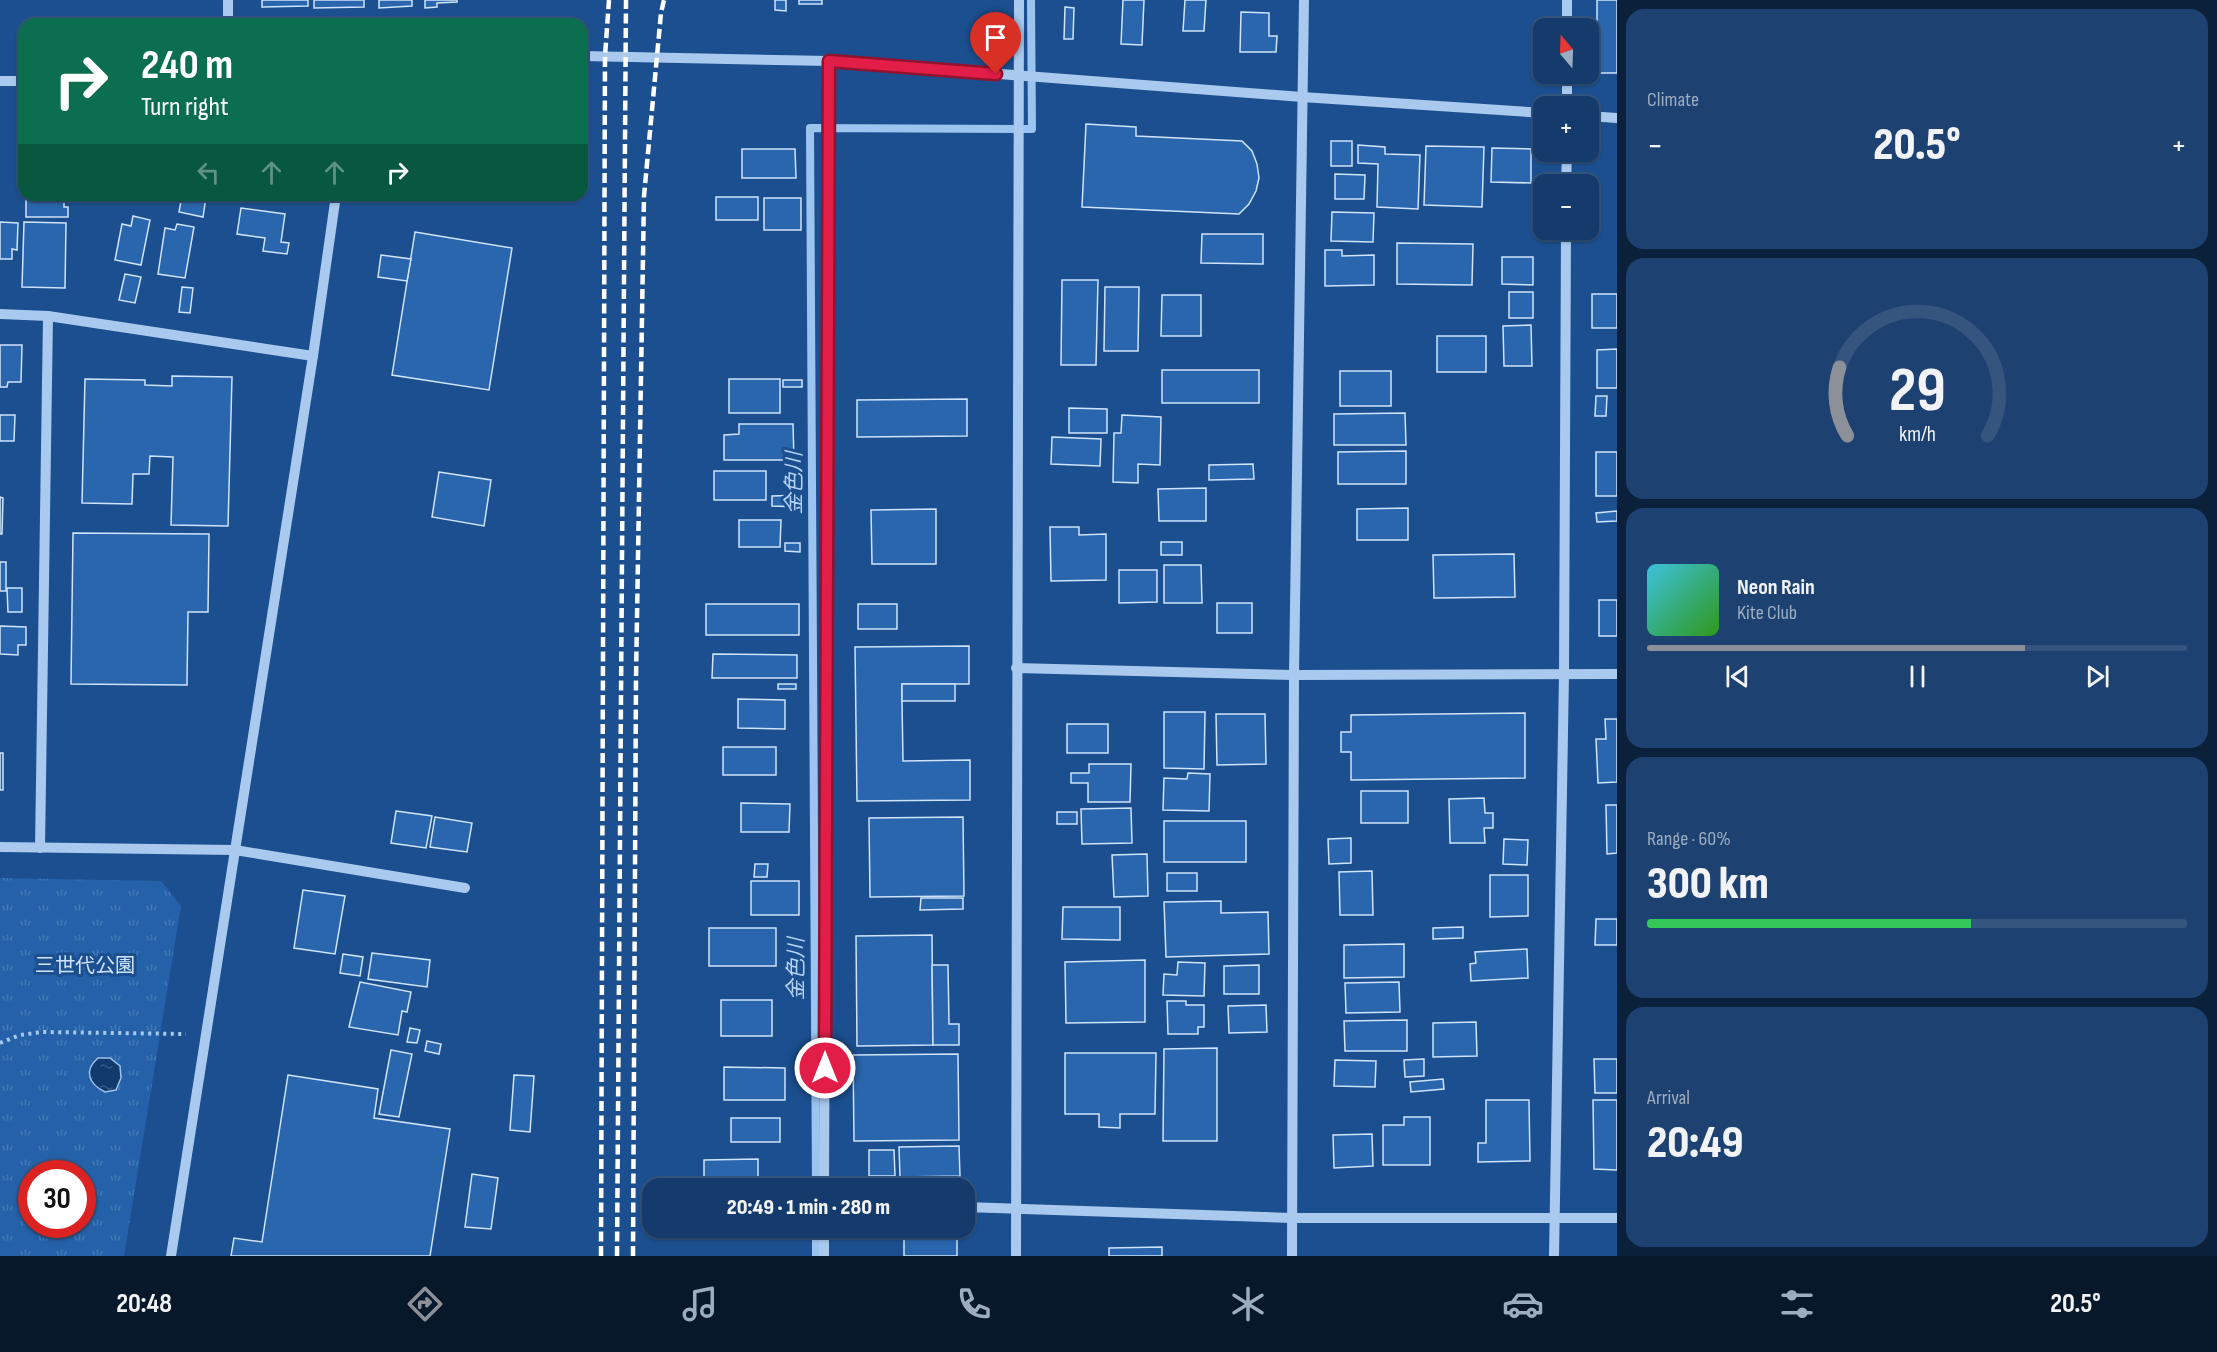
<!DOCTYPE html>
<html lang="en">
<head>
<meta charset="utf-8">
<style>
  body { margin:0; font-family:"Sofia Sans Condensed","Noto Sans JP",sans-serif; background:#1d4271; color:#f1f3f6; height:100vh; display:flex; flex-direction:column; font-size:22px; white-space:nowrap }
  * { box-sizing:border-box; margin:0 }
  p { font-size:20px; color:#9dadc1 }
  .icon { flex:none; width:33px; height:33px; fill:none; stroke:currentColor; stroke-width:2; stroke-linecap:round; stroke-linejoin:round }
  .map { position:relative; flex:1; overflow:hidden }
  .panel { display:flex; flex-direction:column; gap:9px; padding:9px; background:#0b203b; width:600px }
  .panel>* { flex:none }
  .guide { position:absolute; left:18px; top:18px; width:570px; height:183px; border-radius:18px; box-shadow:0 2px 4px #0004,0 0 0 2px #33557e; background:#0b6e4f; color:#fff; overflow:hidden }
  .needle { width:39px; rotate:341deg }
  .controls { position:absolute; left:1533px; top:18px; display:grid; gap:12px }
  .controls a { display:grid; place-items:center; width:66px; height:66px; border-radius:12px; background:#143b6b; box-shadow:0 2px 4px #0004,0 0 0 2px #33557e; font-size:30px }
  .speed { position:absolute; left:18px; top:1160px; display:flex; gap:12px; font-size:30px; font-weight:700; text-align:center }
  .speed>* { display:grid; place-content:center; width:78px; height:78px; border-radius:50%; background:#143b6b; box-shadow:0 2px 4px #0004,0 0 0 2px #33557e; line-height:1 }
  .speed .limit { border:9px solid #d22; background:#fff; color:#111 }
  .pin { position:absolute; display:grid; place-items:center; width:51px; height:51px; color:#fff; margin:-62px -26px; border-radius:50% 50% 50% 0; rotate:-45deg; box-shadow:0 0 6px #0007 }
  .pin .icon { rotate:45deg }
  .me { position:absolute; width:66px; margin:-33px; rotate:0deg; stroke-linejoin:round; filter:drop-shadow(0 0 4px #0008) }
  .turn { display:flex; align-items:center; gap:21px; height:126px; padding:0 24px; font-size:27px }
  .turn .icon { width:78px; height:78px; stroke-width:2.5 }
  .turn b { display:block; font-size:42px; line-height:51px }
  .lanes { display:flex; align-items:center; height:57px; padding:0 24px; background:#0003; justify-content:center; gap:30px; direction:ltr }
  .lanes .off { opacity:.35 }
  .big { font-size:45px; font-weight:800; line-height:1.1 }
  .panel .widget { flex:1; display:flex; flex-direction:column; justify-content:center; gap:9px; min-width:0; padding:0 21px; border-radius:18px; background:#1d4271 }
  .panel .dial { align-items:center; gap:0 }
  .dial svg { height:156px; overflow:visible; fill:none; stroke:#33557e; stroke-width:7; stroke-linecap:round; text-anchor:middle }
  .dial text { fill:#f1f3f6; stroke:none }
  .song { display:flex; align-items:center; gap:18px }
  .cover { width:72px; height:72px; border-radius:9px; background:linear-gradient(135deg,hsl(190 70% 55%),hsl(110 70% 35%)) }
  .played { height:6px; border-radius:3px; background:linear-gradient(90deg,#8c9099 70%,#33557e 70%) }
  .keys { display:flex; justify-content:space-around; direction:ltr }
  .heat { display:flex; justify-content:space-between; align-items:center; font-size:33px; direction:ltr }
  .charge { height:9px; border-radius:4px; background:linear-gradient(90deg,#34c759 60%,#33557e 0) }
  .trip { position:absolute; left:642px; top:1178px; width:333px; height:60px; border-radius:18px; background:#143b6b; box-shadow:0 2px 4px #0004,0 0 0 2px #33557e; font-weight:800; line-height:60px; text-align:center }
  .tab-bar { display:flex; height:96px; justify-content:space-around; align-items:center; background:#08182b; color:#9dadc1 }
  .tab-bar .icon { width:42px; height:42px }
  .tab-bar .selected { color:#8c9099 }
  .tab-bar b { font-size:27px; color:#f1f3f6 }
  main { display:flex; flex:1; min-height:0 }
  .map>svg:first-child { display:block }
</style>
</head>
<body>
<main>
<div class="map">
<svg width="1617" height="1256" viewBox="0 0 1617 1256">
  <defs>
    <pattern id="grass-tufts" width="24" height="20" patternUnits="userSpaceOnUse" patternTransform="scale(1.5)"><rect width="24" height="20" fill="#2461a8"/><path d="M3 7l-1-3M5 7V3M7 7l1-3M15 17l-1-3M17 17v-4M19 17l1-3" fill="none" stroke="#4579b5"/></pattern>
    <pattern id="water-ripples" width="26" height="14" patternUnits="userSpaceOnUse" patternTransform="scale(1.5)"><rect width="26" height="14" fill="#123a6d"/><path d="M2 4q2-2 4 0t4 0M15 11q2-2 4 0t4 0" fill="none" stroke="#365883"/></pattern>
  </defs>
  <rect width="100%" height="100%" fill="#1b4f8f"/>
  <path fill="url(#grass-tufts)" fill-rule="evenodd" d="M0,878L161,881L181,906L124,1256H0ZM32,1173H82V1224H32Z"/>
  <path fill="url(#water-ripples)" stroke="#9cc4f0" stroke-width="1.5" d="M98,1058H110L120,1066L121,1078L116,1090L105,1092C89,1084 83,1071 98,1058Z"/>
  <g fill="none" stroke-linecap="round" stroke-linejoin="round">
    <g stroke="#9cc4f0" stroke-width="8">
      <path d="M816,1188L810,128L1032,129L1031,0"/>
      <path d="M816,1227V1256"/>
    </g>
  </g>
  <g fill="#2a66ad" stroke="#cfe3fa" stroke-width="1.5">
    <path d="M262,0H308V6L262,7Z"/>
    <path d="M314,0H364V7L314,8Z"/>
    <path d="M379,0H412V6L379,8Z"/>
    <path d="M425,0H457V2L437,3V7L425,8Z"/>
    <path d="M775,0H786V11L775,10Z"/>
    <rect x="799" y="0" width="23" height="4"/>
    <path d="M1123,0H1144L1142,45L1121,44Z"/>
    <path d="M1185,0H1206L1204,31H1183Z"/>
    <rect x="1597" y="0" width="20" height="73"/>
    <path d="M1065,7L1074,8L1073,39H1064Z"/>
    <path d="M1241,12L1269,13V36H1277L1276,52H1240Z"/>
    <path d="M1086,124L1136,127V136L1242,141L1252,151L1257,164L1259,178L1256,191L1249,204L1239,214L1082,207Z"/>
    <rect x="1331" y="141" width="21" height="25"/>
    <path d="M1358,145L1385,147V154L1420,155L1418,209L1377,207L1378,164L1358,163Z"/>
    <path d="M1426,146L1484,147L1482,207L1424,205Z"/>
    <path d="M1492,148L1531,149V183L1491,182Z"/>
    <path d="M742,149H795L796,178H742Z"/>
    <path d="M1335,174L1365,175L1364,199H1335Z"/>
    <path d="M26,195H64V207H68V217H26Z"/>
    <path d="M182,195L206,197L203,217L179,212Z"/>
    <rect x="716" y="197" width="42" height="23"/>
    <rect x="764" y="198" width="37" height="32"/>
    <path d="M241,208L285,214L281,242L289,243L287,254L263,251L265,238L237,234Z"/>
    <path d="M1332,212L1374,213L1373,242L1331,241Z"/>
    <path d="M133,216L150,220L141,265L115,260L122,224L131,226Z"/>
    <path d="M0,222L18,223L17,250L12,249V259H0Z"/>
    <path d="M24,222L66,223L65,288L22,287Z"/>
    <path d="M177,224L194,227L185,278L158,274L165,228L175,230Z"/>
    <path d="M415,232L512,248L489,390L392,375Z"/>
    <path d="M1202,234H1263V264L1201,263Z"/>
    <path d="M1397,243L1473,244L1472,285L1397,284Z"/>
    <path d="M1325,250H1342V256L1374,255V285L1325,286Z"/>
    <path d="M381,255L411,259L407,281L378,277Z"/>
    <path d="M1502,257H1533V285L1502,284Z"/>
    <path d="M125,274L141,277L135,303L119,300Z"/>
    <path d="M1062,280H1098L1096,365H1061Z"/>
    <path d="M182,287L193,288L190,313L179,312Z"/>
    <path d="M1105,287H1139L1138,351H1104Z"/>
    <rect x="1509" y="292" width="24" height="26"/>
    <rect x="1592" y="294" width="25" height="34"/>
    <path d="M1162,295H1201V336H1161Z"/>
    <path d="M1531,325L1532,366H1504L1503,326Z"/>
    <rect x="1437" y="336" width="49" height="36"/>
    <path d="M0,345H22L21,382H8L7,387H0Z"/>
    <path d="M1617,349V388H1597V350Z"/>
    <rect x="1162" y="370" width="97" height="33"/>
    <rect x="1340" y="371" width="51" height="35"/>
    <path d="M172,376L232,377L228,526L171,525L173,457L150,456L149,474H133L132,504L82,503L85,379L145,380V385L172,386Z"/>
    <rect x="729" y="379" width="51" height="34"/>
    <rect x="783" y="380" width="19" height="7"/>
    <path d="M1596,396H1607L1606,416H1595Z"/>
    <path d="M967,399V436L857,437V400Z"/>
    <path d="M1069,408L1107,409V433H1069Z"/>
    <path d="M1405,413L1406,445H1334V414Z"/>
    <path d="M0,415H15L14,441H0Z"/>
    <path d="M1122,415L1161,417L1160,465L1138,464V483L1113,482L1114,433H1121Z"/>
    <path d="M739,424H793L794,460H724V435L739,434Z"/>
    <path d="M1052,437L1101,439L1100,466L1051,464Z"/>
    <path d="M1406,451V484H1338V452Z"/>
    <rect x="1596" y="452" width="21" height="44"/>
    <path d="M1253,464L1254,479L1209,480V465Z"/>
    <rect x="714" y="471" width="52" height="29"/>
    <path d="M439,472L491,480L484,526L432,517Z"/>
    <path d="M1206,488V521H1159L1158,489Z"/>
    <path d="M803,495L802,507L772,506V496Z"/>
    <path d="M0,497L3,498L2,534H0Z"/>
    <path d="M1408,508V540H1357V509Z"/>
    <path d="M936,509V564H872L871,510Z"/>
    <path d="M1617,511V521L1597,522L1596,513Z"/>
    <path d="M739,520H781L780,547H739Z"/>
    <path d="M1050,527H1079V535L1106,534V580L1051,581Z"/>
    <path d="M73,533L209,534L208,612H188L187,685L71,684Z"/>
    <rect x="1161" y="542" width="21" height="13"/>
    <path d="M785,543H800V552L785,551Z"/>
    <path d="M1514,554L1515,597L1434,598L1433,555Z"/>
    <rect x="0" y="562" width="6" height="29"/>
    <path d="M1164,565H1201L1202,603H1164Z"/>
    <path d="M1119,570H1157V602L1119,603Z"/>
    <path d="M7,588H22V612H8Z"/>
    <rect x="1599" y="600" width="18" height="36"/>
    <rect x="1217" y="603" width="35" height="30"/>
    <rect x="706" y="604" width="93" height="31"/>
    <rect x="858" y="604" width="39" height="25"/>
    <path d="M0,626L26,627V645H18V655L0,654Z"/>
    <path d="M969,646V684H902V701L903,761L970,760V800L857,801L855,647Z"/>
    <path d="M713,654L797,655V678H712Z"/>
    <rect x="778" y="684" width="18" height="5"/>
    <rect x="902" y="684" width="53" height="17"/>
    <path d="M738,699L785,700V729L738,728Z"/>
    <path d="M1164,712H1205L1204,769L1164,768Z"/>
    <path d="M1525,713V778L1351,780V752H1341V732H1351V715Z"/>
    <path d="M1216,714H1265L1266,764L1217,765Z"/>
    <path d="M1605,719H1617V782L1598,783L1596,739H1606Z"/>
    <rect x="1067" y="724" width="41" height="29"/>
    <rect x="723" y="747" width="53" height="28"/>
    <rect x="0" y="753" width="3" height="37"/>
    <path d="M1089,764H1131L1130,802H1088V783H1071V773H1089Z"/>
    <path d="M1188,773L1210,774L1209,811L1163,810L1164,778L1187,779Z"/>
    <rect x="1361" y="791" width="47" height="32"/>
    <path d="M1484,798L1485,813H1493V828H1484L1485,843H1450L1449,799Z"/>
    <path d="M741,803L790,804L789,832H741Z"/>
    <path d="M1606,805H1617V853L1607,854Z"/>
    <path d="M1131,808L1132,843L1082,844L1081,809Z"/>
    <path d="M396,811L432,816L426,848L391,843Z"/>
    <rect x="1057" y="812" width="20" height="12"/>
    <path d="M435,817L472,823L467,852L430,847Z"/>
    <path d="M963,817L964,896L870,897L869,818Z"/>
    <rect x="1164" y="821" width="82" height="41"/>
    <path d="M1351,838V863L1329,864L1328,839Z"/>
    <path d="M1504,839L1528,840L1527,865L1503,864Z"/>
    <path d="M1147,854L1148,896L1114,897L1112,855Z"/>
    <path d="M755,864H768L767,877H754Z"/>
    <path d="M1372,871L1373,915H1340L1339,872Z"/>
    <rect x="1167" y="873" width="30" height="18"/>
    <path d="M1490,875H1528V916L1490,917Z"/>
    <rect x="751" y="881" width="48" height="34"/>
    <path d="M303,890L345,896L335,954L294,948Z"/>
    <path d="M921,898H963V909L920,910Z"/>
    <path d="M1221,901V913L1268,912L1269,954L1166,957L1164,902Z"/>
    <path d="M1063,907H1120V940L1062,939Z"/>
    <path d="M1596,919H1617V945H1595Z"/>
    <path d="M1463,927V938L1433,939V928Z"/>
    <rect x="709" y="928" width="67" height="38"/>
    <path d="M932,935L933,1045L857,1046L856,936Z"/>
    <path d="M1404,944V977L1344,978V945Z"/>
    <path d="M1527,949L1528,978L1471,981L1470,964L1476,963L1475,952Z"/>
    <path d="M372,953L430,960L427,987L368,979Z"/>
    <path d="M343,954L363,957L360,976L340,973Z"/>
    <path d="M1145,960V1022L1066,1023L1065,962Z"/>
    <path d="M1178,962L1205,963L1204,996L1163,995L1164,974L1177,975Z"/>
    <path d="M932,965H948L949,1024H959V1045H933Z"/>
    <path d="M1259,965V994H1224V966Z"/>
    <path d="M360,982L411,992L407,1012L402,1011L398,1035L349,1027Z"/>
    <path d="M1399,982L1400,1012L1346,1013L1345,983Z"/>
    <rect x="721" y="1000" width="51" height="36"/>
    <path d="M1167,1001H1186V1005H1204V1027H1198V1034H1168Z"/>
    <path d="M1266,1005L1267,1032L1229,1033L1228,1006Z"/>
    <path d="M1407,1020V1051H1345L1344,1021Z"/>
    <path d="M1476,1022L1477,1056L1433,1057V1023Z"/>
    <path d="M410,1028L420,1030L417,1043L407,1042Z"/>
    <path d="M427,1041L441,1044L439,1054L425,1051Z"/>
    <path d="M1217,1048V1141H1163L1164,1049Z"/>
    <path d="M391,1050L412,1054L399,1117L379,1114Z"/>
    <path d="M1065,1053H1156L1155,1114H1120V1128L1099,1127V1114H1065Z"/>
    <path d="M958,1054L959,1140L854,1141L853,1055Z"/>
    <path d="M1424,1059V1076L1405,1077L1404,1060Z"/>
    <path d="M1594,1059H1617V1093H1595Z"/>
    <path d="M1335,1060L1376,1061L1375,1087L1334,1086Z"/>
    <path d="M724,1067L785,1068V1100H724Z"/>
    <path d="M288,1075L378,1089L374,1118L450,1129L430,1256H231L234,1238L262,1242Z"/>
    <path d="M514,1075L534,1076L530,1132L510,1130Z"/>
    <path d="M1443,1079L1444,1089L1411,1092L1410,1082Z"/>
    <path d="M1486,1100H1529L1530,1161L1478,1162V1143H1486Z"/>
    <path d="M1593,1100H1617V1170L1594,1169Z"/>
    <path d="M1404,1117H1430V1165H1383V1125H1404Z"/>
    <rect x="731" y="1118" width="49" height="24"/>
    <path d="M1372,1134L1373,1166L1334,1168L1333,1135Z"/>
    <path d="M959,1146L960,1176L900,1177L899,1147Z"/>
    <path d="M869,1150H894L895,1176H869Z"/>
    <path d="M758,1159V1185H704V1160Z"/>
    <path d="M472,1174L498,1178L491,1229L465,1227Z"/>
    <rect x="743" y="1227" width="46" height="8"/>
    <rect x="904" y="1227" width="53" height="29"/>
    <path d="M1162,1247V1256H1109V1248Z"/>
  </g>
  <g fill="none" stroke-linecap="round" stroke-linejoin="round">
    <path stroke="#a9c9ee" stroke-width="4" stroke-dasharray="3 4.5" stroke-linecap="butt" d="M0,1043L20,1035L42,1032L186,1034"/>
    <g stroke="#a9c9ee" stroke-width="10">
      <path d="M228,24V0"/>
      <path d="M1567,28V0"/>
      <path d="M582,56L829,61L1302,97L1544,113"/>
      <path d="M1567,74V106"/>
      <path d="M0,81H24"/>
      <path d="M1588,116L1617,118"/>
      <path d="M1566,184L1567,152"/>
      <path d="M0,314L48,316L313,356"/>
      <path d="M1016,668L1294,675L1617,674"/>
      <path d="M0,847L235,850L465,888"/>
      <path d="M40,848L48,316"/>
      <path d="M824,1188L829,61"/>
      <path d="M964,1207L1292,1218H1617"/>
      <path d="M171,1256L313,356L336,195"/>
      <path d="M824,1256V1227"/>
      <path d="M1016,1256L1019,0"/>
      <path d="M1292,1256L1294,675L1304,0"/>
      <path d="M1554,1256L1564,674L1566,230"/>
    </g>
    <g stroke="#fff" stroke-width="4.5" stroke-dasharray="10 4.5" stroke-linecap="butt">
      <path d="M601,1256L605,56L609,0"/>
      <path d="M617,1256L626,0"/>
      <path d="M633,1256L636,678L644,196L661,13L664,0"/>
    </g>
  </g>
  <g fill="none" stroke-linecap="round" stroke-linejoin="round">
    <g stroke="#92132f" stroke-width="15">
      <path id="route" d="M825,1068L829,61L996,74"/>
    </g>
    <use href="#route" stroke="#e11d48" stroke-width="10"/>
  </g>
  <g text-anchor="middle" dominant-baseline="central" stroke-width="6" stroke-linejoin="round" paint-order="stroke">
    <g font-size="20" fill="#cfe3fa" stroke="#1b4f8f">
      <text x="85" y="966">三世代公園</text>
    </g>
    <g font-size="21" font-style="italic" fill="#b5d3f5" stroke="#1b4f8f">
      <text transform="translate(794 483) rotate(-90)">金色川</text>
      <text transform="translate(796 969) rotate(-90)">金色川</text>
    </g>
  </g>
</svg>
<div class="controls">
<a><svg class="needle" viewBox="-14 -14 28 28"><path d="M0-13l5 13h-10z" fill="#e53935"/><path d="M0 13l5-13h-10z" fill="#9dadc1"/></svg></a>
<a>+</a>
<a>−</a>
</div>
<div class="speed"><div class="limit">30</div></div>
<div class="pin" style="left:996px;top:74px;background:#d93025"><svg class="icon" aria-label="arrive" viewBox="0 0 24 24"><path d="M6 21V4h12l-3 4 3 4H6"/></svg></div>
<svg class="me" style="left:825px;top:1068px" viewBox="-20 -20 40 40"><circle r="17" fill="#e11d48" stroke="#fff" stroke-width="3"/><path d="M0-11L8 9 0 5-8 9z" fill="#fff"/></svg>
<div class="trip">20:49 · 1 min · 280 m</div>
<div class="guide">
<div class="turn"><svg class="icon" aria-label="right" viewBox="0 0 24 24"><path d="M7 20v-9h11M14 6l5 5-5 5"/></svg><div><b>240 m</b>Turn right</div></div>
<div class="lanes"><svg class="icon off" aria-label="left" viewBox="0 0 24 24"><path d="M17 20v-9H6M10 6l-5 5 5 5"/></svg><svg class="icon off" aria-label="ahead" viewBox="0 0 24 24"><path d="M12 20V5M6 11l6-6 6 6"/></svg><svg class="icon off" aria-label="ahead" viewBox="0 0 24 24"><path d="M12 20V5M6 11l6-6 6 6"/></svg><svg class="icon" aria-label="right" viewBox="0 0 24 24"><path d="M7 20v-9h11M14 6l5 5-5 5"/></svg></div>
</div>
</div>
<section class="panel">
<div class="widget"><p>Climate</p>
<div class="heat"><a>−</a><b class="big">20.5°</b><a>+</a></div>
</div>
<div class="widget dial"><svg viewBox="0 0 100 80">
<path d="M14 69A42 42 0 1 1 86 69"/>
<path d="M14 69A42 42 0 0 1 10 34" stroke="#8c9099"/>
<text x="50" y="56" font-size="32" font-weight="700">29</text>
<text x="50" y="72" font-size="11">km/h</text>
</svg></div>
<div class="widget">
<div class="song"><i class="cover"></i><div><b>Neon Rain</b><p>Kite Club</p></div></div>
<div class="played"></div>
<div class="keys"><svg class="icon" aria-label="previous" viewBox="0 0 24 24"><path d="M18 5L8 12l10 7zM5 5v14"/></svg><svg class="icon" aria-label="pause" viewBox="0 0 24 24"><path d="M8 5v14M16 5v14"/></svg><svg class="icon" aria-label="next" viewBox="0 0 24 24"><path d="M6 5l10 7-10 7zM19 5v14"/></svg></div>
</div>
<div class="widget"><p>Range · 60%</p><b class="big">300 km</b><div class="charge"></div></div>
<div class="widget"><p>Arrival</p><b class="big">20:49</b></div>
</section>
</main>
<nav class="tab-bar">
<b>20:48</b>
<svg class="icon selected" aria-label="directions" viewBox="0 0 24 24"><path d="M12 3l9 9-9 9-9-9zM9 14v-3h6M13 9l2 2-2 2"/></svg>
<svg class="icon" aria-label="music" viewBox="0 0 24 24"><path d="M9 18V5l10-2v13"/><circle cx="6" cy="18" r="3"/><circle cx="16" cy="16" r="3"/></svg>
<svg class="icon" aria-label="phone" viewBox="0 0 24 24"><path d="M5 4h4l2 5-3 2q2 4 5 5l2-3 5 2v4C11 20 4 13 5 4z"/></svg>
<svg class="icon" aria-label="climate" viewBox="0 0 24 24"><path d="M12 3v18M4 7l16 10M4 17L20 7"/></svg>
<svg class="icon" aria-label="car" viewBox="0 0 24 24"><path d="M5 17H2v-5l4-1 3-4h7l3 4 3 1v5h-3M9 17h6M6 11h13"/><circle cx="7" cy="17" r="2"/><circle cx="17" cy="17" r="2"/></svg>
<svg class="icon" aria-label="filters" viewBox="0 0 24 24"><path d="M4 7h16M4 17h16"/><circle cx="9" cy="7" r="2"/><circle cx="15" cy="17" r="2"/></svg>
<b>20.5°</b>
</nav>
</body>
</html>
